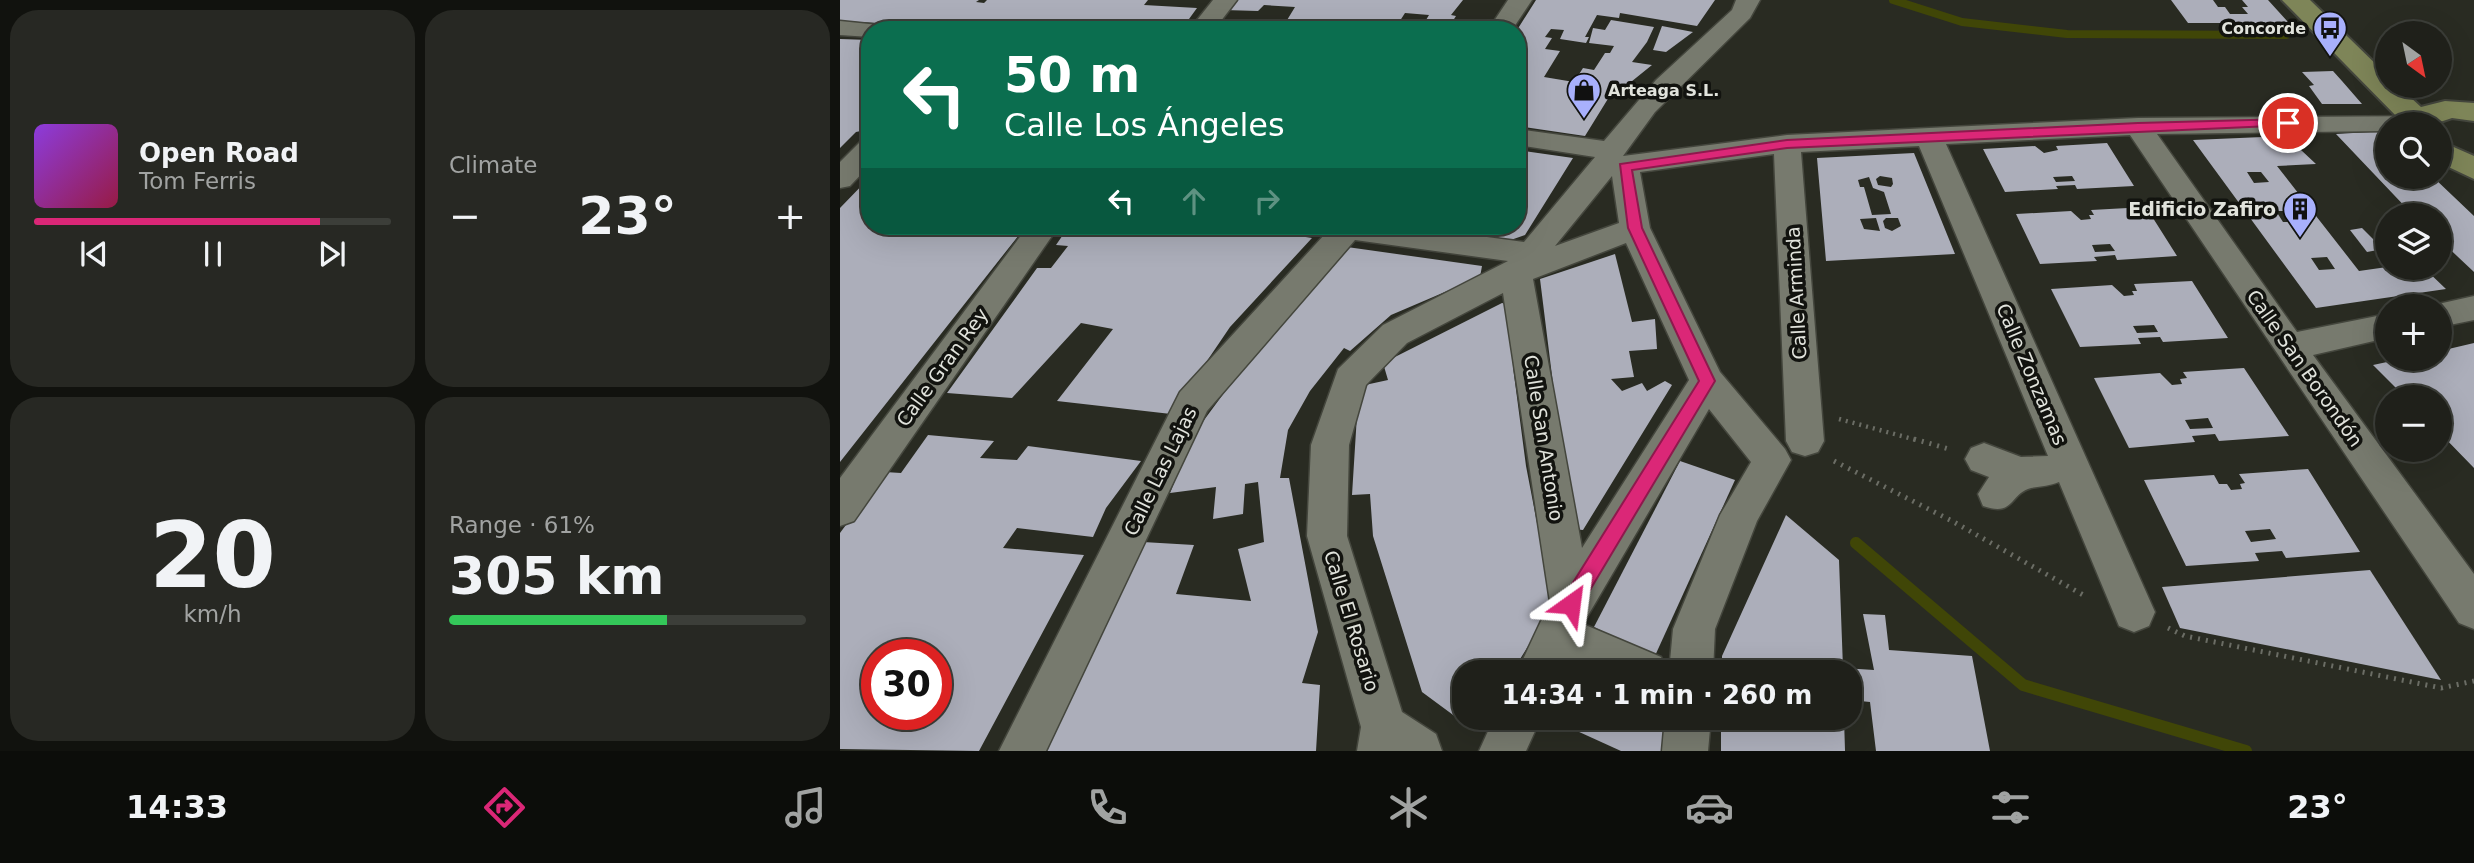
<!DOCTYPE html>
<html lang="en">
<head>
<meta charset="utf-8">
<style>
  body { margin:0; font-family:"DejaVu Sans",sans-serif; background:#272823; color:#f1f3f6; height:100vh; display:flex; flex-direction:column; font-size:26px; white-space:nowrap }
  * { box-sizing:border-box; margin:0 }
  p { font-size:23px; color:#a1a3a2 }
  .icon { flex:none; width:38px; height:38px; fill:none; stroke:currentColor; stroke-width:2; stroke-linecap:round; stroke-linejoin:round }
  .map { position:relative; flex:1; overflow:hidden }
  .panel { display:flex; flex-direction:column; gap:10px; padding:10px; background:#11120e; width:840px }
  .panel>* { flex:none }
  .hud { position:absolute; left:21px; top:21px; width:665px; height:214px; border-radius:28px; box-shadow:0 7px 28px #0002,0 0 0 2px #3c3e39; background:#0b6e4f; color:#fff; overflow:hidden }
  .needle { width:46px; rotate:147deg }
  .fabs { position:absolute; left:1535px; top:21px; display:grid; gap:14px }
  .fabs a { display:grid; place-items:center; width:77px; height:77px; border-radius:50%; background:#1f201a; box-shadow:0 7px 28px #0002,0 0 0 2px #3c3e39; font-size:35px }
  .speed { position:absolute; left:21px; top:639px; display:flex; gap:14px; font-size:35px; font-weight:700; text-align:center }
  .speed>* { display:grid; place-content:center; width:91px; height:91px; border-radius:50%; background:#1f201a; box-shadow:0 7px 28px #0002,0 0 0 2px #3c3e39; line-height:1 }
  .speed .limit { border:10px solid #d22; background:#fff; color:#111 }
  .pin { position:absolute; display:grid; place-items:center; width:60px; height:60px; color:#fff; margin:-30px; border:4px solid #fff; border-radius:50%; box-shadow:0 2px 7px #0007 }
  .me { position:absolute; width:77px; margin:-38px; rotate:31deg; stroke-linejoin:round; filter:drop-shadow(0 0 5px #0008) }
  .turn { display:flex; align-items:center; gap:24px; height:147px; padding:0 28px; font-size:32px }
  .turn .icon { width:91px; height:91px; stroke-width:2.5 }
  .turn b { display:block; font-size:49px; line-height:60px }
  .lanes { display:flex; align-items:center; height:66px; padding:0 28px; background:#0003; justify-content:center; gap:35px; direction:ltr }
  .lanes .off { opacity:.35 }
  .big { font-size:52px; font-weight:600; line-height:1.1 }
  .panel .widget { flex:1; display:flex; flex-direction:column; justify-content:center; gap:10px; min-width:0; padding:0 24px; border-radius:28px; background:#272823 }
  .panel .dial { align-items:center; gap:0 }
  .dial b { font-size:91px; line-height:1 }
  .song { display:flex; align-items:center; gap:21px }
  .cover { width:84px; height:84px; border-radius:10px; background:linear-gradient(135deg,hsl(270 70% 55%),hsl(340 70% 35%)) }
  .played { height:7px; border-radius:4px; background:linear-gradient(90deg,#db2777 80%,#3c3e39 80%) }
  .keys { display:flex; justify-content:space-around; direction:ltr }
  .heat { display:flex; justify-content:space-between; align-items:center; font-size:38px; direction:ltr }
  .charge { height:10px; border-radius:5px; background:linear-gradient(90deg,#34c759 61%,#3c3e39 0) }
  .panel .tiles { flex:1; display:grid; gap:10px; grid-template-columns:repeat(2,1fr) }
  .trip { position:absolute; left:612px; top:660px; width:410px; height:70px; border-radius:28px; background:#1f201a; box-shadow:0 7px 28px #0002,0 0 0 2px #3c3e39; font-weight:600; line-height:70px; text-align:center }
  .dock { display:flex; height:112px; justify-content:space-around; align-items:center; background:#0c0d0a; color:#a1a3a2 }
  .dock .icon { width:49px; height:49px }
  .dock .on { color:#db2777 }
  .dock b { font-size:32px; color:#f1f3f6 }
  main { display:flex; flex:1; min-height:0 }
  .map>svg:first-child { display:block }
</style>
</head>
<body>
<main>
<section class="panel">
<div class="tiles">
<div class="widget">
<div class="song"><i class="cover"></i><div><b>Open Road</b><p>Tom Ferris</p></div></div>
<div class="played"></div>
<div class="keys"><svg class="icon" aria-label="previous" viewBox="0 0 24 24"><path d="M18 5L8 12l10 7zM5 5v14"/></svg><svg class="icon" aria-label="pause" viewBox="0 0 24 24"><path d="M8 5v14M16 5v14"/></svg><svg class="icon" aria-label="next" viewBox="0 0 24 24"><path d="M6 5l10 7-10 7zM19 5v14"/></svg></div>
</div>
<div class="widget"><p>Climate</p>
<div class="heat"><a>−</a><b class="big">23°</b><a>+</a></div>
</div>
<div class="widget dial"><b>20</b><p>km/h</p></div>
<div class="widget"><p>Range · 61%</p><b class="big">305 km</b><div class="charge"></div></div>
</div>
</section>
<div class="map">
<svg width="1634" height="751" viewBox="0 0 1634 751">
  <rect width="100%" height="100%" fill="#292b22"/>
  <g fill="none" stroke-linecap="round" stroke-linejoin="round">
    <path stroke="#404607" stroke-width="8" d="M1053,0L1122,22L1227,34L1446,35"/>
    <path stroke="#404607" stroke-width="12" d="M1016,543L1183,685L1406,751"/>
  </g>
  <g fill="#acaeba" fill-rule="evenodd">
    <path d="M0,0H139L136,2L144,3L147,0H308L304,5L357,8L341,30H172L0,21Z"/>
    <path d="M391,0H623L611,15L616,16L607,30H580L589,15L565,13L554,30H441L455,7L424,5L418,11L384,10Z"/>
    <path d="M696,0H875L857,26L780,13L779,18L757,15L745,37H749L746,43L720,39L724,30L711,29L705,37L712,38L705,49L720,51L704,77L734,82L743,68L754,70L765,53H770L774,46L749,43L753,28L765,30L771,20L814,27L807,42L792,62L812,65L781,90L774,89L745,136L677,126V30Z"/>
    <path d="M1331,0H1373L1378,7H1385L1390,14H1408L1402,7H1408L1402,0H1428L1449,23H1348Z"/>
    <path d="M822,26L853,32L826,52L813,50Z"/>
    <path d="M0,39L30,40V129L16,132L0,148Z"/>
    <path d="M1493,71L1502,81L1522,104H1482L1469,86L1474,85L1462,72Z"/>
    <path d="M1547,131V177H1593L1634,216V272L1600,240V215H1573L1496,134Z"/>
    <path d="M1446,136L1476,164L1437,166L1519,271L1547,267L1584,268L1606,289L1476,308L1353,140ZM1407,172H1421L1429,182L1414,183ZM1436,211H1451L1459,221L1443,222ZM1487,257L1495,269L1479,270L1471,258Z"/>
    <path d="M1267,143L1294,186L1237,189L1235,185L1216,186L1218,189L1165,192L1143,149L1195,146L1204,153L1218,150L1216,146ZM1232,176L1235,181L1216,182L1213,177Z"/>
    <path d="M677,150L733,158L685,235L665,242L573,227L677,226Z"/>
    <path d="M1074,153L1115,254L986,261L977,158ZM1040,176L1052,178L1053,184L1051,187L1038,185L1036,179ZM1029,177L1033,188L1044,192L1051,214L1032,215L1024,187H1020L1018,180ZM1036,218L1040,231L1024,229L1020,219ZM1046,218H1058L1061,226L1052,231L1045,228L1043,221Z"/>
    <path d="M30,177V226H186L0,462V208Z"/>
    <path d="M1306,207L1337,256L1277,260L1275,255L1254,257L1257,261L1200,264L1176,214L1231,211L1241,220L1251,219L1249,215H1254L1251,210ZM1270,244L1275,251L1255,252L1252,245Z"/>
    <path d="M229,226H394L472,238L390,327L331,414L217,401L273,329L241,323L172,398L107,393L197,268H211L228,246L216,245Z"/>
    <path d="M1522,228L1543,249L1527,252L1510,230Z"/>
    <path d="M507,247L642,266L640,277L551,315L510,351L504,348L470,391L448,430L440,478H449L478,632L462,683L480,685L476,751H200L303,542L354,545L336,594L411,601L398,549L424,542L418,482L405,484L403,514L373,519L376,487L330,493L353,435L401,370Z"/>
    <path d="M775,254L792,322L815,319L817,349L789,351L794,377L771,379L782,391L802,383L807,391L825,381L832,385L743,530L731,529L700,279Z"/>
    <path d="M1352,281L1388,338L1323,342L1320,337L1298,338L1301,344L1240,347L1211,289L1272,285L1284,296L1294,295L1292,291H1297L1294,284ZM1314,325L1318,332L1297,333L1293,326Z"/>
    <path d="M662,303L671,305L673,367L686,466L713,606L672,672H625V718H642L624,723L582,692L533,536L530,494L512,495L518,399L525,385L548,380L543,363Z"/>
    <path d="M1634,343V468L1600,433V397H1565L1533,365L1561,359H1600V351Z"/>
    <path d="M1404,368L1449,436L1379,441L1375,434L1352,436L1355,442L1289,448L1254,378L1320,373L1332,385L1342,384L1340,379L1347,378L1343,372ZM1368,418L1373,428L1350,429L1345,420Z"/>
    <path d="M88,435L154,441L140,458L177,460L188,446L301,461L266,508L253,537L177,528L163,548L244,555L139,751L0,749V533L45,472L61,473ZM37,654H96V714H37Z"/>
    <path d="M840,461L895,480L814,658L754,627Z"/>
    <path d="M1468,469L1520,552L1446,558L1442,551L1415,553L1419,561L1346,566L1304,480L1374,475L1379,484H1387L1391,490L1402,489L1400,484L1405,483L1399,474ZM1430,529L1436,539L1411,542L1405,531Z"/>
    <path d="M946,515L999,560L1003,668L1034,670L1023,614L1045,615L1049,650L1132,656L1150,751H1036L1030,702L1010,700V672H882V656Z"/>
    <path d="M1530,570L1601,680L1340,628L1322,587Z"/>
    <path d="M717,718H836L835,751H781L715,721Z"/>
    <path d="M881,718H1004L1005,751H881Z"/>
  </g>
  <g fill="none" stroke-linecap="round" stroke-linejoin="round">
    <g stroke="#44463d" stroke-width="3">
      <g id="street">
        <path d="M373,0H397L374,30H349Z"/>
        <path d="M668,0H692L672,30H648Z"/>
        <path d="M896,0H920L910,18L815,112L783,156L947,135L1089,128L1298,118L1589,116L1591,124H1547V131L1317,134L1457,332L1547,314V338L1473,355L1634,574V629L1619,623L1290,135L1106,144L1315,612L1309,626L1294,632L1279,626L1219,482C1210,486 1201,486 1191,488C1169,494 1175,517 1143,506L1138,494L1149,477L1131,470L1125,459L1131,448L1144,443L1181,457L1208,456L1079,146L961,152L984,441L978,452L965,456L952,452L946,441L934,154L800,172L810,228L880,372L945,449L951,460L917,521L875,629L873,672H829L833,629L880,515L911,462L869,409L743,624L821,657L827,672H755L727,660L722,672H677L710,602L663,293L567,343L526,385L509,445L507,536L562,712L596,734L602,751H517L521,727L467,536L471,445L498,369L543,325L668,261L515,240L367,411L206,751H159L340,392L485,234L477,226H565L684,242L755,157L677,145V129L764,141L816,80L892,10ZM772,176L779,223L715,246ZM786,243L849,380L742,548L693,279Z"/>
        <path d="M0,21L39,25L42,30H30V37L0,35Z"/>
        <path d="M30,139V165L10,186L0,188V162L20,142Z"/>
        <path d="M188,226H219L14,521L0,526V478Z"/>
        <path d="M1634,296V320L1600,327V306H1589Z"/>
        <path d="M654,718H701L686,751H639Z"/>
        <path d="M825,718H871L868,751H822Z"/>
      </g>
    </g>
    <g stroke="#44463d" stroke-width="4">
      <g id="primary">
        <path d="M1442,0H1470L1547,75V86H1558L1581,107L1605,101L1634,103V121L1612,118L1594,124H1564Z"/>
        <path d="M1600,141L1634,156V179L1600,163Z"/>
      </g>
    </g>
    <path stroke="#6b6d65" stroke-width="4.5" stroke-dasharray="2 5" stroke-linecap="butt" d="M999,419L1080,441"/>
    <g stroke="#6b6d65" stroke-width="5" stroke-dasharray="2 6" stroke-linecap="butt">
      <path d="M1074,439L1109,449"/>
      <path d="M994,461L1112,521L1245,596"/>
      <path d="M1328,628L1345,636L1601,688L1634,681"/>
    </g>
    <use href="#street" fill="#777a6e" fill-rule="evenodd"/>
    <use href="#primary" fill="#7e8558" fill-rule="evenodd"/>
  </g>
  <path fill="#db2777" stroke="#8e194d" stroke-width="2" d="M1448,119L1452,120V125L947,148L792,170L802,228L875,381L738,610L731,613L724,610L721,604L724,597L859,381L788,228L780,164L947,140L1298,123Z"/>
  <defs>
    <g id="bus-pin" transform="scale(1.75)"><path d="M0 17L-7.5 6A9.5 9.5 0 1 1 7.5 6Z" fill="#a8b0fc" stroke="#12130f"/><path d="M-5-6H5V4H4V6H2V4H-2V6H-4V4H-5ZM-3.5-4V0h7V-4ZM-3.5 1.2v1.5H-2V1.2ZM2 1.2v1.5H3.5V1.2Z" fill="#111"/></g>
    <g id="shop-pin" transform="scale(1.75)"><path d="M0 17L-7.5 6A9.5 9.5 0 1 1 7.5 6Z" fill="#a8b0fc" stroke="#12130f"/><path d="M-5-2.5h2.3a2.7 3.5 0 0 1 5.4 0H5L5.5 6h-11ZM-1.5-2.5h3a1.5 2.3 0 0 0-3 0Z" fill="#111"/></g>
    <g id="building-pin" transform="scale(1.75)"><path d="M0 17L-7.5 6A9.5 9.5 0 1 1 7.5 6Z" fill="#a8b0fc" stroke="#12130f"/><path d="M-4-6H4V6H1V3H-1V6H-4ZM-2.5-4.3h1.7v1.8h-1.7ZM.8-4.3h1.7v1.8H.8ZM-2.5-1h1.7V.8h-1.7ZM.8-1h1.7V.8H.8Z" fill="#111"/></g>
  </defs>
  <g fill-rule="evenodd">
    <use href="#bus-pin" x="1490" y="28"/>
    <use href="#shop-pin" x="744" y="90"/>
    <use href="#building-pin" x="1460" y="209"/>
  </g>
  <g text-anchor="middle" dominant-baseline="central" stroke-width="7" stroke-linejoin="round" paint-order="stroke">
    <g font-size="16" font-weight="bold" fill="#e1e3dc" stroke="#12130f" text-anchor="end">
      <text x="1466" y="28">Concorde</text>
      <text x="768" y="90" text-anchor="start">Arteaga S.L.</text>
    </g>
    <g font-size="19" font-weight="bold" fill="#e1e3dc" stroke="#12130f" text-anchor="end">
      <text x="1436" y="209">Edificio Zafiro</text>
    </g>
    <g font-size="19" fill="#e1e3dc" stroke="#12130f">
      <text transform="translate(956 293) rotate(-93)">Calle Arminda</text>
      <text transform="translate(102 367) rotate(-54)">Calle Gran Rey</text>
      <text transform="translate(1465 368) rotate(55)">Calle San Borondón</text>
      <text transform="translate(1192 374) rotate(67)">Calle Zonzamas</text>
      <text transform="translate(704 438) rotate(81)">Calle San Antonio</text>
      <text transform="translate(320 471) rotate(-64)">Calle Las Lajas</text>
      <text transform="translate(512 621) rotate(73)">Calle El Rosario</text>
    </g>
  </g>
</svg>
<div class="fabs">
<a><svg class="needle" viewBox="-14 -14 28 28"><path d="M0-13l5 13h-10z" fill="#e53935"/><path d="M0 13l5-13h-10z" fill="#a1a3a2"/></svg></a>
<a><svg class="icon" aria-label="search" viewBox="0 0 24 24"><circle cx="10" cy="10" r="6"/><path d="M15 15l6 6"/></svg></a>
<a><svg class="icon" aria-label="layers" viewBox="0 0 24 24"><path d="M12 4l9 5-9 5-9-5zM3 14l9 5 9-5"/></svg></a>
<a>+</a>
<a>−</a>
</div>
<div class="speed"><div class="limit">30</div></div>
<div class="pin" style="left:1448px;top:123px;background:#d93025"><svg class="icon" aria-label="arrive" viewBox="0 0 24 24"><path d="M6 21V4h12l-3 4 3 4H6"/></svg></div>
<svg class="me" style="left:731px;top:604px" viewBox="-20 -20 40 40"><path d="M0-17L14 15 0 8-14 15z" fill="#db2777" stroke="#fff" stroke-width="4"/></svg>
<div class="trip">14:34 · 1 min · 260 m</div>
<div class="hud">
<div class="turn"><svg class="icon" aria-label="left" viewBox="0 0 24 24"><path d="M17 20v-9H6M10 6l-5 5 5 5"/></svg><div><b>50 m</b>Calle Los Ángeles</div></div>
<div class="lanes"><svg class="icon" aria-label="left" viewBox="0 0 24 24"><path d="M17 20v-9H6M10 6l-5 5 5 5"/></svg><svg class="icon off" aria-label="ahead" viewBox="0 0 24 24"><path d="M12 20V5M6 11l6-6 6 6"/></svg><svg class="icon off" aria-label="right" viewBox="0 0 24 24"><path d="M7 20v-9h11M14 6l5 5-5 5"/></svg></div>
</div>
</div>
</main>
<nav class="dock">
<b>14:33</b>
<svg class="icon on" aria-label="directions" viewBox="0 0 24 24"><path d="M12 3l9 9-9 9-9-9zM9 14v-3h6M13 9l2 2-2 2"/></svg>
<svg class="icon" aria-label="music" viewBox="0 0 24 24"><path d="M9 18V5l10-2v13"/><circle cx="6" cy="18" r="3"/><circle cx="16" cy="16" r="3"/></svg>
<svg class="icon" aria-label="phone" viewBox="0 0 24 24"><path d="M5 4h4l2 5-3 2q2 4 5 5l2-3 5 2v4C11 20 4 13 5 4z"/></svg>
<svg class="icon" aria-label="climate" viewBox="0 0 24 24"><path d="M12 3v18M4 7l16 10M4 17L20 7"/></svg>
<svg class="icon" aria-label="car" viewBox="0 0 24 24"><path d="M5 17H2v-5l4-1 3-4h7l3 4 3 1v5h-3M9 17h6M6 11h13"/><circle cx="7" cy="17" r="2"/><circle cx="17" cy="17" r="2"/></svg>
<svg class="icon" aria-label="filters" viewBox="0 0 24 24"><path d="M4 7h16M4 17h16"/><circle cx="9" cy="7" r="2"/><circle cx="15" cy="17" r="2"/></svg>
<b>23°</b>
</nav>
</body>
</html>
